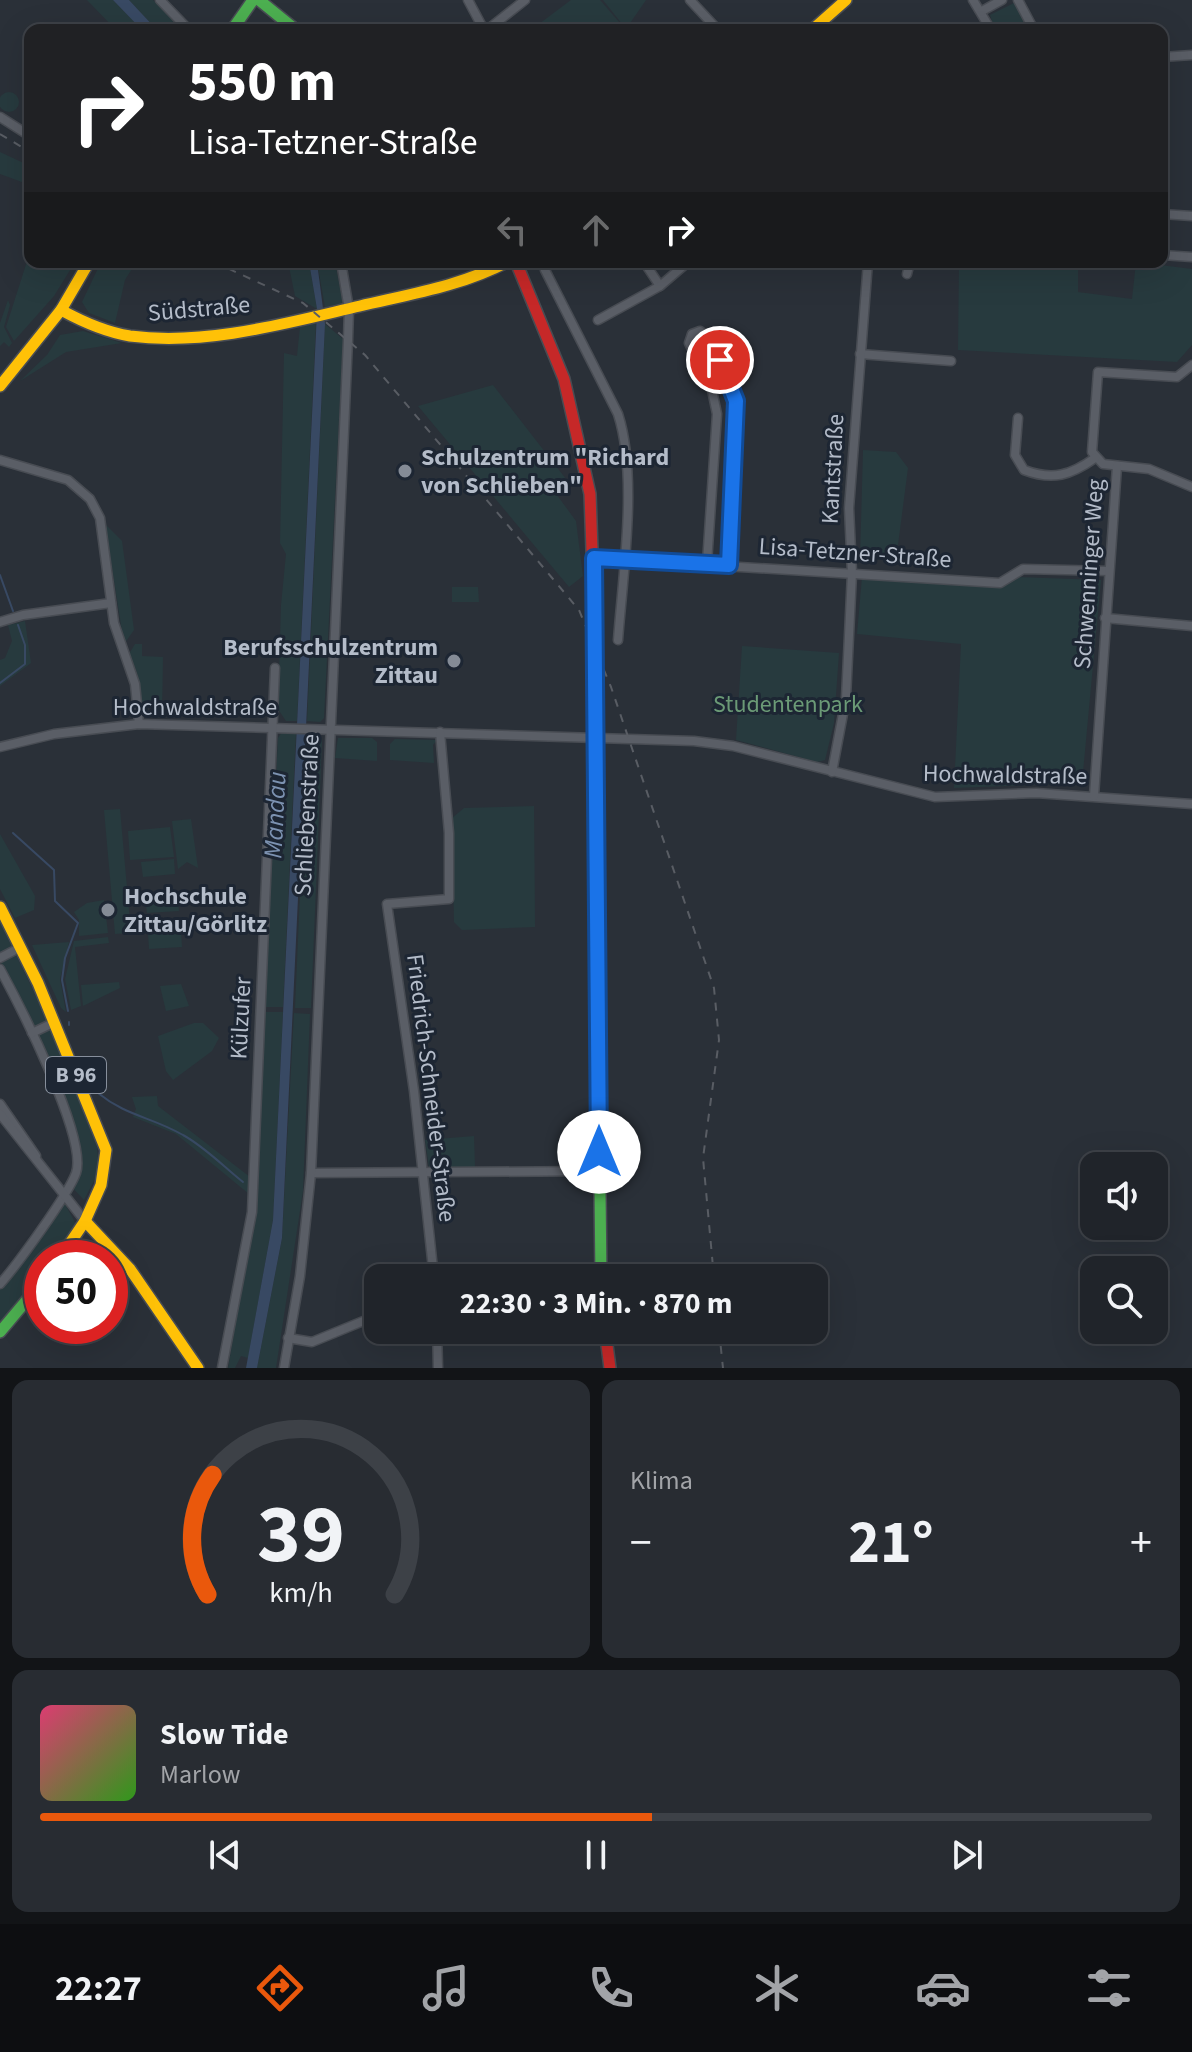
<!DOCTYPE html>
<html lang="de">
<head>
<meta charset="utf-8">
<style>
  body { margin:0; font-family:"Source Sans 3",sans-serif; background:#282c32; color:#f1f3f6; height:100vh; display:flex; flex-direction:column; font-size:30px; white-space:nowrap }
  * { box-sizing:border-box; margin:0 }
  p { font-size:26px; color:#a2a4a8 }
  .icon { flex:none; width:44px; height:44px; fill:none; stroke:currentColor; stroke-width:2; stroke-linecap:round; stroke-linejoin:round }
  .map { position:relative; height:1368px; overflow:hidden }
  .panel { display:flex; flex-direction:column; gap:12px; padding:12px; background:#121417; flex:1 }
  .panel>* { flex:none }
  .banner { position:absolute; left:24px; top:24px; width:1144px; height:244px; border-radius:16px; box-shadow:0 8px 32px #0002,0 0 0 2px #3d4147; background:#202124; color:#fff; overflow:hidden }
  .buttons { position:absolute; left:1080px; top:1152px; display:grid; gap:16px }
  .buttons a { display:grid; place-items:center; width:88px; height:88px; border-radius:16px; background:#20242a; box-shadow:0 8px 32px #0002,0 0 0 2px #3d4147; font-size:40px }
  .speed { position:absolute; left:24px; top:1240px; display:flex; gap:16px; font-size:40px; font-weight:700; text-align:center }
  .speed>* { display:grid; place-content:center; width:104px; height:104px; border-radius:50%; background:#20242a; box-shadow:0 8px 32px #0002,0 0 0 2px #3d4147; line-height:1 }
  .speed .limit { border:12px solid #d22; background:#fff; color:#111 }
  .pin { position:absolute; display:grid; place-items:center; width:68px; height:68px; color:#fff; margin:-34px; border:4px solid #fff; border-radius:50%; box-shadow:0 2px 8px #0007 }
  .me { position:absolute; width:88px; margin:-44px; rotate:0deg; stroke-linejoin:round; filter:drop-shadow(0 0 6px #0008) }
  .turn { display:flex; align-items:center; gap:28px; height:168px; padding:0 32px; font-size:36px }
  .turn .icon { width:104px; height:104px; stroke-width:2.5 }
  .turn b { display:block; font-size:56px; line-height:68px }
  .lanes { display:flex; align-items:center; height:76px; padding:0 32px; background:#0003; justify-content:center; gap:40px; direction:ltr }
  .lanes .off { opacity:.35 }
  .big { font-size:60px; font-weight:700; line-height:1.1 }
  .panel .widget { flex:1; display:flex; flex-direction:column; justify-content:center; gap:12px; min-width:0; padding:0 28px; border-radius:16px; background:#282c32 }
  .panel .dial { align-items:center; gap:0 }
  .dial svg { height:208px; overflow:visible; fill:none; stroke:#3d4147; stroke-width:7; stroke-linecap:round; text-anchor:middle }
  .dial text { fill:#f1f3f6; stroke:none }
  .song { display:flex; align-items:center; gap:24px }
  .cover { width:96px; height:96px; border-radius:12px; background:linear-gradient(135deg,hsl(340 70% 55%),hsl(110 70% 35%)) }
  .played { height:8px; border-radius:4px; background:linear-gradient(90deg,#ea580c 55%,#3d4147 55%) }
  .keys { display:flex; justify-content:space-around; direction:ltr }
  .heat { display:flex; justify-content:space-between; align-items:center; font-size:44px; direction:ltr }
  .panel .tiles { flex:1; display:grid; gap:12px; grid-template-columns:1fr 1fr }
  .widget:last-child { grid-column:span 2 }
  .trip { position:absolute; left:364px; top:1264px; width:464px; height:80px; border-radius:16px; background:#20242a; box-shadow:0 8px 32px #0002,0 0 0 2px #3d4147; font-weight:700; line-height:80px; text-align:center }
  .dock { display:flex; height:128px; justify-content:space-around; align-items:center; background:#0d0e11; color:#a2a4a8 }
  .dock .icon { width:56px; height:56px }
  .dock .on { color:#ea580c }
  .dock b { font-size:36px; color:#f1f3f6 }
  .map>svg:first-child { display:block }
</style>
</head>
<body>
<div class="map">
<svg width="1192" height="1368" viewBox="0 0 1192 1368">
  <rect width="100%" height="100%" fill="#2a3038"/>
  <g fill="#273a3e">
    <path d="M87,0H113L142,30H116Z"/>
    <path d="M129,0H153L182,30H157Z"/>
    <path d="M571,0H600L626,30H531Z"/>
    <path d="M603,0H646L626,29Z"/>
    <path d="M1016,2L1031,30H995L990,15Z"/>
    <circle cx="9" cy="102" r="10"/>
    <path d="M0,152L30,166V185L0,174Z"/>
    <path d="M30,252V262H75L54,296L14,341L6,327Z"/>
    <path d="M101,262H136L125,280L115,323L89,313L82,302Z"/>
    <path d="M288,262H309L317,309L295,296Z"/>
    <path d="M317,262H335L343,303L325,307Z"/>
    <path d="M959,262H1078V292L1132,299L1136,262L1192,269V345L1177,362L958,350Z"/>
    <path d="M8,300L10,305L4,327L12,343L9,347L4,342L0,346V323Z"/>
    <path d="M316,323L297,721H286L278,709L281,605L286,554L280,543L284,353L297,356L300,327Z"/>
    <path d="M325,324L343,339L324,718L320,722L307,721Z"/>
    <path d="M83,331L122,343L66,352L20,381L47,355L60,335Z"/>
    <path d="M493,385L566,479L554,491L576,521L583,576L569,587L418,406Z"/>
    <path d="M863,450L896,452L908,468L898,545L886,560L882,554L870,553L868,560L860,559Z"/>
    <path d="M105,524L122,541L134,630L124,644Z"/>
    <path d="M862,577L995,587L1017,577L1101,580L1082,783L954,788L961,644L857,634Z"/>
    <path d="M452,587H478L479,602H452Z"/>
    <path d="M25,621L31,663L0,686V660L5,658L12,641L8,625Z"/>
    <path d="M135,644H142V656L163,657L162,714L142,703L137,673L129,654Z"/>
    <path d="M742,646L839,653L834,723L825,760L817,762L736,740Z"/>
    <path d="M282,732L296,733L283,1007H265L278,738Z"/>
    <path d="M307,733L320,734L322,741L311,1008H295Z"/>
    <path d="M338,738H372L377,742V761L335,758Z"/>
    <path d="M395,739L437,740L433,745L434,763L390,760V744Z"/>
    <path d="M534,806L535,927L462,930L454,922L452,818L464,808Z"/>
    <path d="M120,809L131,933L115,934L104,810Z"/>
    <path d="M191,819L198,868L187,862L178,869L172,821Z"/>
    <path d="M170,827L174,857L130,860L128,831Z"/>
    <path d="M0,834L35,896L34,910L15,918L0,889Z"/>
    <path d="M174,859L175,874L143,877L141,862Z"/>
    <path d="M177,894L179,911L147,913L145,897Z"/>
    <path d="M104,900L108,933L79,936V920L74,912L87,903Z"/>
    <path d="M0,922L48,1021L97,1147L99,1171L84,1200L70,1185L80,1168V1155L17,994L0,961Z"/>
    <path d="M181,931L182,947L149,949L148,933Z"/>
    <path d="M108,937L109,943L75,947L81,1006L71,1010L65,979L74,941Z"/>
    <path d="M69,942L60,979L66,1012L61,1008L32,945Z"/>
    <path d="M119,982L120,988L83,1006L81,985Z"/>
    <path d="M181,984L189,1006L166,1011L160,986Z"/>
    <path d="M265,1012H283L273,1220L248,1358L241,1356L235,1368H228L255,1212Z"/>
    <path d="M294,1013L310,1014L303,1191L276,1368H257L282,1238Z"/>
    <path d="M194,1023H203L219,1038L212,1051L173,1080L166,1071L158,1036Z"/>
    <path d="M157,1096L158,1106L250,1177L249,1194L176,1134L133,1117L136,1109L132,1097Z"/>
    <path d="M474,1136L475,1167H429L425,1140Z"/>
    <path d="M65,1204L77,1226L52,1258H42V1270L0,1323V1287L60,1206Z"/>
  </g>
  <g fill="#384963">
    <path d="M113,0H129L157,30H142Z"/>
    <path d="M309,262H317L325,324L282,1238L257,1368H246L273,1220L316,333L317,309Z"/>
  </g>
  <g fill="none" stroke-linecap="round" stroke-linejoin="round">
    <g stroke="#384963" stroke-width="2">
      <path d="M0,575L13,611"/>
      <path d="M0,683L25,664V645L18,625"/>
      <path d="M13,833L54,870L55,901L78,923L65,958L62,980L68,1011"/>
      <path d="M69,1022V1025"/>
      <path d="M98,1093C126,1116 152,1117 183,1135C205,1147 224,1167 243,1182"/>
    </g>
    <g stroke="#484c53" stroke-width="11">
      <g id="street">
        <path d="M160,0L189,30"/>
        <path d="M468,0L484,30"/>
        <path d="M690,0L718,30"/>
        <path d="M973,0L991,30"/>
        <path d="M1018,0L1034,30"/>
        <path d="M982,11L1002,0"/>
        <path d="M487,30L525,0"/>
        <path d="M1162,57L1192,55"/>
        <path d="M0,117L30,136"/>
        <path d="M1162,214L1192,216"/>
        <path d="M1162,255L1192,257"/>
        <path d="M644,262L660,286"/>
        <path d="M545,270L618,414C638,476 623,573 618,640"/>
        <path d="M907,274L910,262"/>
        <path d="M598,320L660,286L688,262"/>
        <path d="M860,354L951,361"/>
        <path d="M1192,365L1177,377L1098,372L1092,452L1103,464L1149,469L1192,487"/>
        <path d="M1018,418L1015,455L1024,470C1053,481 1071,475 1095,458"/>
        <path d="M0,460L68,480L90,499L100,518L114,623L135,684L139,724"/>
        <path d="M594,558L1000,583L1023,569L1109,571"/>
        <path d="M707,563L717,414L712,390L689,343L692,334L700,331L708,337L736,401L729,565"/>
        <path d="M1105,618L1192,626"/>
        <path d="M0,622L23,615L111,603"/>
        <path d="M0,747L54,734L139,724L694,741L733,746L935,797L1036,793L1192,804"/>
        <path d="M832,772L846,698L852,573L849,508L868,262"/>
        <path d="M1094,796L1117,466"/>
        <path d="M0,958L21,947"/>
        <path d="M0,969C19,1004 88,1138 76,1173C68,1195 17,1265 0,1284"/>
        <path d="M32,1033L55,1022"/>
        <path d="M0,1104L36,1156"/>
        <path d="M0,1114L85,1221"/>
        <path d="M311,1173L599,1171"/>
        <path d="M434,1278L414,1091L387,904L449,899V833L440,732"/>
        <path d="M437,1330L438,1368"/>
        <path d="M288,1338L312,1342L378,1315"/>
        <path d="M222,1368L252,1212L275,668"/>
        <path d="M284,1368L300,1276L311,1173L348,340L349,309L341,262"/>
      </g>
    </g>
    <g stroke="#484c53" stroke-width="14">
      <g id="fast">
        <path d="M259,0L296,30"/>
        <path d="M232,30L253,0"/>
        <path d="M593,578L601,1278"/>
        <path d="M0,1332L42,1282"/>
      </g>
    </g>
    <g stroke="#484c53" stroke-width="14">
      <g id="slow">
        <path d="M812,30L846,0"/>
        <path d="M61,310C83,322 105,332 130,336C206,346 287,323 360,306C411,294 461,286 507,262"/>
        <path d="M0,386L61,310L89,262"/>
        <path d="M0,907L38,983L106,1150L101,1185L85,1221L60,1258"/>
        <path d="M85,1221L130,1269L198,1368"/>
      </g>
    </g>
    <g stroke="#484c53" stroke-width="14">
      <g id="jam">
        <path d="M516,262L564,379L590,494L593,578"/>
        <path d="M605,1330L610,1368"/>
      </g>
    </g>
    <use href="#street" stroke="#5a5e66" stroke-width="8"/>
    <use href="#fast" stroke="#4caf50" stroke-width="11"/>
    <use href="#slow" stroke="#ffc107" stroke-width="11"/>
    <use href="#jam" stroke="#c62828" stroke-width="11"/>
    <g stroke="#595d64" stroke-width="2" stroke-dasharray="8 8" stroke-linecap="butt">
      <path d="M0,134L30,152"/>
      <path d="M214,262L303,303L365,355L579,610L611,687L714,988L719,1040L703,1158L714,1278"/>
      <path d="M719,1330L723,1368"/>
    </g>
  </g>
  <g fill="none" stroke-linecap="round" stroke-linejoin="round">
    <g stroke="#114b97" stroke-width="20">
      <path id="route" d="M599,1152L594,558L729,565L736,401L720,360"/>
    </g>
    <use href="#route" stroke="#1a73e8" stroke-width="14"/>
  </g>
  <g fill="#848b96" stroke="#1d2633" stroke-width="3">
    <circle cx="405" cy="471" r="8"/>
    <circle cx="454" cy="661" r="8"/>
    <circle cx="108" cy="910" r="8"/>
  </g>
  <g text-anchor="middle" dominant-baseline="central" stroke-width="6" stroke-linejoin="round" paint-order="stroke">
    <rect fill="#1d2633" stroke="#878f9c" stroke-width="2" x="46" y="1057" width="60" height="36" rx="6"/>
    <g font-size="22" font-weight="bold" fill="#b4bcc9">
      <text x="76" y="1075">B 96</text>
    </g>
    <g font-size="24" fill="#b4bcc9" stroke="#1d2633">
      <text transform="translate(199 309) rotate(-5)">Südstraße</text>
      <text transform="translate(833 469) rotate(-87)">Kantstraße</text>
      <text transform="translate(855 553) rotate(4)">Lisa-Tetzner-Straße</text>
      <text transform="translate(1089 574) rotate(-86)">Schwenninger Weg</text>
      <text x="195" y="707">Hochwaldstraße</text>
      <text transform="translate(1005 775) rotate(1)">Hochwaldstraße</text>
      <text transform="translate(307 815) rotate(-87)">Schliebenstraße</text>
      <text transform="translate(241 1018) rotate(-87)">Külzufer</text>
      <text transform="translate(431 1088) rotate(83)">Friedrich-Schneider-Straße</text>
    </g>
    <g font-size="24" font-weight="bold" fill="#b4bcc9" stroke="#1d2633" text-anchor="start">
      <text x="421" y="457">Schulzentrum "Richard<tspan x="421" dy="28">von Schlieben"</tspan></text>
      <text x="438" y="647" text-anchor="end">Berufsschulzentrum<tspan x="438" dy="28">Zittau</tspan></text>
      <text x="124" y="896">Hochschule<tspan x="124" dy="28">Zittau/Görlitz</tspan></text>
    </g>
    <g font-size="24" fill="#6b9a76" stroke="#1d2633">
      <text x="788" y="704">Studentenpark</text>
    </g>
    <g font-size="26" font-style="italic" fill="#7c92b1" stroke="#1d2633">
      <text transform="translate(275 815) rotate(-87)">Mandau</text>
    </g>
  </g>
</svg>
<div class="buttons">
<a><svg class="icon" aria-label="sound" viewBox="0 0 24 24"><path d="M4 9h4l5-4v14l-5-4H4zM17 9q2 3 0 6"/></svg></a>
<a><svg class="icon" aria-label="search" viewBox="0 0 24 24"><circle cx="10" cy="10" r="6"/><path d="M15 15l6 6"/></svg></a>
</div>
<div class="speed"><div class="limit">50</div></div>
<div class="pin" style="left:720px;top:360px;background:#d93025"><svg class="icon" aria-label="arrive" viewBox="0 0 24 24"><path d="M6 21V4h12l-3 4 3 4H6"/></svg></div>
<svg class="me" style="left:599px;top:1152px" viewBox="-20 -20 40 40"><circle r="19" fill="#fff"/><path d="M0-13L10 11 0 6-10 11z" fill="#1a73e8"/></svg>
<div class="trip">22:30 · 3 Min. · 870 m</div>
<div class="banner">
<div class="turn"><svg class="icon" aria-label="right" viewBox="0 0 24 24"><path d="M7 20v-9h11M14 6l5 5-5 5"/></svg><div><b>550 m</b>Lisa-Tetzner-Straße</div></div>
<div class="lanes"><svg class="icon off" aria-label="left" viewBox="0 0 24 24"><path d="M17 20v-9H6M10 6l-5 5 5 5"/></svg><svg class="icon off" aria-label="ahead" viewBox="0 0 24 24"><path d="M12 20V5M6 11l6-6 6 6"/></svg><svg class="icon" aria-label="right" viewBox="0 0 24 24"><path d="M7 20v-9h11M14 6l5 5-5 5"/></svg></div>
</div>
</div>
<section class="panel">
<div class="tiles">
<div class="widget dial"><svg viewBox="0 0 100 80">
<path d="M14 69A42 42 0 1 1 86 69"/>
<path d="M14 69A42 42 0 0 1 16 23" stroke="#ea580c"/>
<text x="50" y="56" font-size="32" font-weight="700">39</text>
<text x="50" y="72" font-size="11">km/h</text>
</svg></div>
<div class="widget"><p>Klima</p>
<div class="heat"><a>−</a><b class="big">21°</b><a>+</a></div>
</div>
<div class="widget">
<div class="song"><i class="cover"></i><div><b>Slow Tide</b><p>Marlow</p></div></div>
<div class="played"></div>
<div class="keys"><svg class="icon" aria-label="previous" viewBox="0 0 24 24"><path d="M18 5L8 12l10 7zM5 5v14"/></svg><svg class="icon" aria-label="pause" viewBox="0 0 24 24"><path d="M8 5v14M16 5v14"/></svg><svg class="icon" aria-label="next" viewBox="0 0 24 24"><path d="M6 5l10 7-10 7zM19 5v14"/></svg></div>
</div>
</div>
</section>
<nav class="dock">
<b>22:27</b>
<svg class="icon on" aria-label="directions" viewBox="0 0 24 24"><path d="M12 3l9 9-9 9-9-9zM9 14v-3h6M13 9l2 2-2 2"/></svg>
<svg class="icon" aria-label="music" viewBox="0 0 24 24"><path d="M9 18V5l10-2v13"/><circle cx="6" cy="18" r="3"/><circle cx="16" cy="16" r="3"/></svg>
<svg class="icon" aria-label="phone" viewBox="0 0 24 24"><path d="M5 4h4l2 5-3 2q2 4 5 5l2-3 5 2v4C11 20 4 13 5 4z"/></svg>
<svg class="icon" aria-label="climate" viewBox="0 0 24 24"><path d="M12 3v18M4 7l16 10M4 17L20 7"/></svg>
<svg class="icon" aria-label="car" viewBox="0 0 24 24"><path d="M5 17H2v-5l4-1 3-4h7l3 4 3 1v5h-3M9 17h6M6 11h13"/><circle cx="7" cy="17" r="2"/><circle cx="17" cy="17" r="2"/></svg>
<svg class="icon" aria-label="filters" viewBox="0 0 24 24"><path d="M4 7h16M4 17h16"/><circle cx="9" cy="7" r="2"/><circle cx="15" cy="17" r="2"/></svg>
</nav>
</body>
</html>
